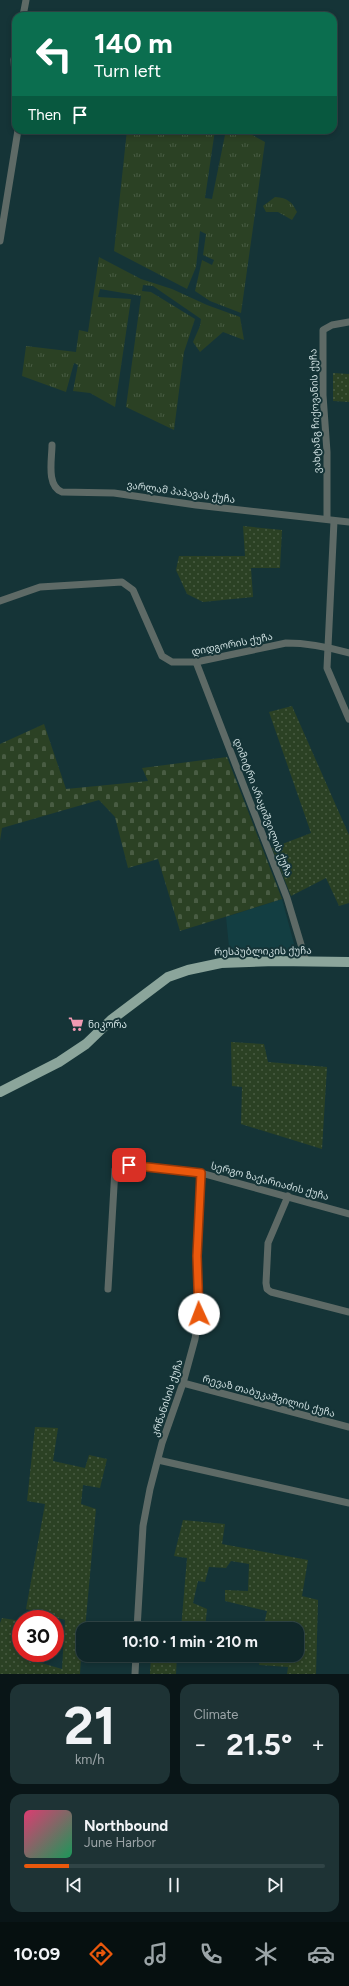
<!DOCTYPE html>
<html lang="en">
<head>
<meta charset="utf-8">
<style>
  body { margin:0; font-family:Figtree,"Noto Sans Georgian",sans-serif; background:#1e3335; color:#f1f3f6; height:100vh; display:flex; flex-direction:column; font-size:15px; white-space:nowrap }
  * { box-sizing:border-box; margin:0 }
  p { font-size:13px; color:#9ca5a8 }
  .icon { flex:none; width:22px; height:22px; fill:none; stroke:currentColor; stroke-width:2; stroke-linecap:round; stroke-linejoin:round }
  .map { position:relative; height:1674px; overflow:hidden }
  .side { display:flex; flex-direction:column; gap:10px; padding:10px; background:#091517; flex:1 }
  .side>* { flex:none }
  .banner { position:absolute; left:12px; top:12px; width:325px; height:122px; border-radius:12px; box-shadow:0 2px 6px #0003,0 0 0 1px #304446; background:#0b6e4f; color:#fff; overflow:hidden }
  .speed { position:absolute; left:12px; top:1610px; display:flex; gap:8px; font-size:20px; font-weight:700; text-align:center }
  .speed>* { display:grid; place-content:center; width:52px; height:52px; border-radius:50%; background:#102729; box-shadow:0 2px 6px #0003,0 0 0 1px #304446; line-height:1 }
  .speed .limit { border:6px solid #d22; background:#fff; color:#111 }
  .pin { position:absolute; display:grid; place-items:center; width:34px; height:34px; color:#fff; margin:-17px; border-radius:8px; box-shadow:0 2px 6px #0006 }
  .me { position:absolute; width:44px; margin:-22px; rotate:358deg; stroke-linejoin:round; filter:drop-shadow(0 0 3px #0008) }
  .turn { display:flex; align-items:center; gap:14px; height:84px; padding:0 16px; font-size:18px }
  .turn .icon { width:52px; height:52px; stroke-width:2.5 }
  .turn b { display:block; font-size:28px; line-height:34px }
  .then { display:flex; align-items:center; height:38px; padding:0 16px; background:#0003; gap:8px; font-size:15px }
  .big { font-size:30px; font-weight:700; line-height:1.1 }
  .side .tile { flex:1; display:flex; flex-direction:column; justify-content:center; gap:6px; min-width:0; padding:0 14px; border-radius:12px; background:#1e3335 }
  .side .dial { align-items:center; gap:0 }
  .dial b { font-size:52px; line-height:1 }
  .song { display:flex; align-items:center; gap:12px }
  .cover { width:48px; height:48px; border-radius:6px; background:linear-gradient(135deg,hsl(340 70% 55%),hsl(150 70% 35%)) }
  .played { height:4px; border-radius:2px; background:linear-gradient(90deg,#ea580c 15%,#304446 15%) }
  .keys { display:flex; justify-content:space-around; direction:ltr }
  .heat { display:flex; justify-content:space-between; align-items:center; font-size:22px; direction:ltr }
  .side .tiles { flex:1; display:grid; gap:10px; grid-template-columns:1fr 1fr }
  .tile:last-child { grid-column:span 2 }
  .trip { position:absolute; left:76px; top:1622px; width:228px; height:40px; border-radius:12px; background:#102729; box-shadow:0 2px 6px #0003,0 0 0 1px #304446; font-weight:700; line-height:40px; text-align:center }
  .tabs { display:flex; height:64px; justify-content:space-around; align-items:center; background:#061010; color:#9ca5a8 }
  .tabs .icon { width:28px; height:28px }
  .tabs .active { color:#ea580c }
  .tabs b { font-size:18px; color:#f1f3f6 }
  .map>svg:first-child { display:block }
</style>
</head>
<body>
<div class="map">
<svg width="349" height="1674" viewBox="0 0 349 1674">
  <defs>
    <pattern id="grass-tufts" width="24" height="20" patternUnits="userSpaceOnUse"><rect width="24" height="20" fill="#2b4124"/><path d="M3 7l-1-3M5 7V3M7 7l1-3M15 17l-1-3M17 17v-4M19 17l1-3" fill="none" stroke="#495c43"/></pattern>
    <pattern id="cemetery-stones" width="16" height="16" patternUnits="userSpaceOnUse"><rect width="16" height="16" fill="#2b4124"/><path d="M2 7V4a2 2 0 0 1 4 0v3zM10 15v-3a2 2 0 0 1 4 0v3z" fill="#495c43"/></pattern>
    <pattern id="garden-dots" width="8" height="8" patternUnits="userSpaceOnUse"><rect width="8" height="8" fill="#2b4124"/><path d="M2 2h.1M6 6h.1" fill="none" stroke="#495c43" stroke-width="1.8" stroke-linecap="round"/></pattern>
  </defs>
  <rect width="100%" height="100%" fill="#153437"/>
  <path fill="#133e42" d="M282,899L296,951L290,955L230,957L226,917Z"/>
  <g fill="url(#grass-tufts)">
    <path d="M127,130H215L205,198L212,199L226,130H243L265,142L241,313L210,301L195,291L202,260L212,265L214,260L203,255L206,234L200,231L196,267L187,289L114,251Z"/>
    <path d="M275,197C288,198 292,202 297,212L292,220L278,212H266L263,206Z"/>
    <path d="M99,257L141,279L172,289L207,305L240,317L244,340L223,332L200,352L193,342L200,326L201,319L153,286L143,285L142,291L151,292L195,319L184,352L174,430L126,407L141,296L100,289L98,297L131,299L115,407L90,393L73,391L78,365L74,363L66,392L22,376L26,346L76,352L79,330L88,332Z"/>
  </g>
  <path fill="url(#cemetery-stones)" d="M44,724L66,789L148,781L142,768L227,757L282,899L180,931L158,859L128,868L115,817L99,800L2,828L0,841V744Z"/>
  <g fill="url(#garden-dots)">
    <path d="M333,373L349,374V402L333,401Z"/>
    <path d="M243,526L282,530L280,568H251L253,597L203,602L187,594L176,570L179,556H245Z"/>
    <path d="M292,706L349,835V903L339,906L326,878L291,896L272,848L311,833L269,712Z"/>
    <path d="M231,1042L264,1044L268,1062L327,1067L322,1149L241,1124L242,1087L232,1086Z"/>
    <path d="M35,1427L58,1428L53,1461L85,1468L89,1455L107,1459L100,1488L83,1485L81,1504L96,1509L85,1629H83L80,1674H0V1623L2,1618L21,1621V1653H24V1658L62,1669L65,1620L26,1609L45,1504L27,1501Z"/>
    <path d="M183,1520L225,1524L222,1544L308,1560L302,1596L318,1600L316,1674H287L288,1667L259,1665L261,1655H297V1629H263L267,1611L225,1601V1590L248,1591L249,1564L231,1561L226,1568L209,1567L205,1582L198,1581L193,1603L207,1609L205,1629H181L187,1558L174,1556Z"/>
    <path d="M151,1655H203H177L176,1674H150Z"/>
  </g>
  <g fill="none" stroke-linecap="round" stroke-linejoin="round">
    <g stroke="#5e6a66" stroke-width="7">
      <path d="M23,16L26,0"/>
      <path d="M16,49L14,60L16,89"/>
      <path d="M0,241L18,130"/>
      <path d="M52,445C52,459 46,486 62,492L114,493L196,505L349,522"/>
      <path d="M327,519V452L323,395V330L332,325L349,322"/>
      <path d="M334,521L327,668L349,719"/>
      <path d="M0,601L40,587L122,582L133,590L162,656L172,662H196L286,643C308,643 328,647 349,653"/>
      <path d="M196,662L287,898L306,961"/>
      <path d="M288,1196L268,1243L266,1283L267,1289L271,1292L349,1312"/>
      <path d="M108,1289L115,1169L129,1165L201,1173L349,1214"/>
      <path d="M183,1383L349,1427"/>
      <path d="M158,1460L349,1503"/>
      <path d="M137,1629L143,1526L150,1489L162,1443L183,1383L195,1339L199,1314L197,1256L201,1173"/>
      <path d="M135,1674L136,1655"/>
    </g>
    <path stroke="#8ba59b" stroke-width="10" d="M0,1092L59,1062L86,1044L111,1020L168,977L188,970L221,963L275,961L349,962"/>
  </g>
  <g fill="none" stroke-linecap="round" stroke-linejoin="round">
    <g stroke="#983908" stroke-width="10">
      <path id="route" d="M129,1165L201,1173L197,1256L199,1314"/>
    </g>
    <use href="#route" stroke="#ea580c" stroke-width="7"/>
  </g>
  <defs>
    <g id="supermarket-bare" transform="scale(1.2)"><path d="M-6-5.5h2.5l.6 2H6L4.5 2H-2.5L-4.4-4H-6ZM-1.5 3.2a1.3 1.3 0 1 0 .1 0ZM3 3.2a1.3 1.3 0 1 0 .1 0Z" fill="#f19ab2" stroke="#153437" stroke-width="2.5" paint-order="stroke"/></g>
  </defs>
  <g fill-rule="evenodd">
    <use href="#supermarket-bare" x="76" y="1024"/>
  </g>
  <g text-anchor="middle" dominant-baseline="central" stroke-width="4" stroke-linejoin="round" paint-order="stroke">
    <g font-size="10" fill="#cddedf" stroke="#153437">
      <text transform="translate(315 411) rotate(-92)">ვახტანგ ჩიქოვანის ქუჩა</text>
      <text transform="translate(181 492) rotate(8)">ვარლამ პაპავას ქუჩა</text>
      <text transform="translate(232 644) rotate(-11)">დიდგორის ქუჩა</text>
      <text transform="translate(263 807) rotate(69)">დიმიტრი არაყიშვილის ქუჩა</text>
      <text transform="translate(263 951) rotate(-1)">რესპუბლიკის ქუჩა</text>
      <text transform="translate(270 1181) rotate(15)">სერგო ზაქარიაძის ქუჩა</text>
      <text transform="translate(269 1396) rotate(15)">რევაზ თაბუკაშვილის ქუჩა</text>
      <text transform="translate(167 1398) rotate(-72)">კრწანისის ქუჩა</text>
    </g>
    <g font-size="10" fill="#cddedf" stroke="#153437" text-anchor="start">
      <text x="88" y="1024">ნიკორა</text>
    </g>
  </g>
</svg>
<div class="speed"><div class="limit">30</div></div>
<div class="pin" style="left:129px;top:1165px;background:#d93025"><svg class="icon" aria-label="arrive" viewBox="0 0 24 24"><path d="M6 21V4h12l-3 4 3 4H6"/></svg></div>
<svg class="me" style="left:199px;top:1314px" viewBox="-20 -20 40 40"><circle r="19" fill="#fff"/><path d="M0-13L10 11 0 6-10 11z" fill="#ea580c"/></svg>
<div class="trip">10:10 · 1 min · 210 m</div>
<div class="banner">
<div class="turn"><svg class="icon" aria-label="left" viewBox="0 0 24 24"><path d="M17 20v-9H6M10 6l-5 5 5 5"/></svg><div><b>140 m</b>Turn left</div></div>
<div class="then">Then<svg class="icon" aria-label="arrive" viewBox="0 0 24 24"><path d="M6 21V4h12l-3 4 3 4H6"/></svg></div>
</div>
</div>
<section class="side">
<div class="tiles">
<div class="tile dial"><b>21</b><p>km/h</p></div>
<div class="tile"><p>Climate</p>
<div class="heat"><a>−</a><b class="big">21.5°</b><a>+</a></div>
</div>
<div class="tile">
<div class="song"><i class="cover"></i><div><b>Northbound</b><p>June Harbor</p></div></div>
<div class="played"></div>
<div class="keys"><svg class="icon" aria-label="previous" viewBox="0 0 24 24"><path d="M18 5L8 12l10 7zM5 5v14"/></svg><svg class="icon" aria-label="pause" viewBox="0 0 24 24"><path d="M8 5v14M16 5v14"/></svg><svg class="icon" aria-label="next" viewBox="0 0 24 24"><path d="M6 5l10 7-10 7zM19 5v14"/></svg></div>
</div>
</div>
</section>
<nav class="tabs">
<b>10:09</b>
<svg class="icon active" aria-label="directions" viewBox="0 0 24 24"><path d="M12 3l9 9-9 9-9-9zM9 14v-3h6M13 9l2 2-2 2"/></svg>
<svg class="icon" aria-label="music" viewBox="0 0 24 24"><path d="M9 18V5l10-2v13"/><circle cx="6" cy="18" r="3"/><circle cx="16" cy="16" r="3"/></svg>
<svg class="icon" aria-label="phone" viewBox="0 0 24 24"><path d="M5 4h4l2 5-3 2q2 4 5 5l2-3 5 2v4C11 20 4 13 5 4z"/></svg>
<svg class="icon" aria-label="climate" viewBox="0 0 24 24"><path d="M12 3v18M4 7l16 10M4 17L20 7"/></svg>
<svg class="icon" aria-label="car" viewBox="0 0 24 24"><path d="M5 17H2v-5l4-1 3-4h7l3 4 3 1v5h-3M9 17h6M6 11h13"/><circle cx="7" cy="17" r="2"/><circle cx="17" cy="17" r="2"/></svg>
</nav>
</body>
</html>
